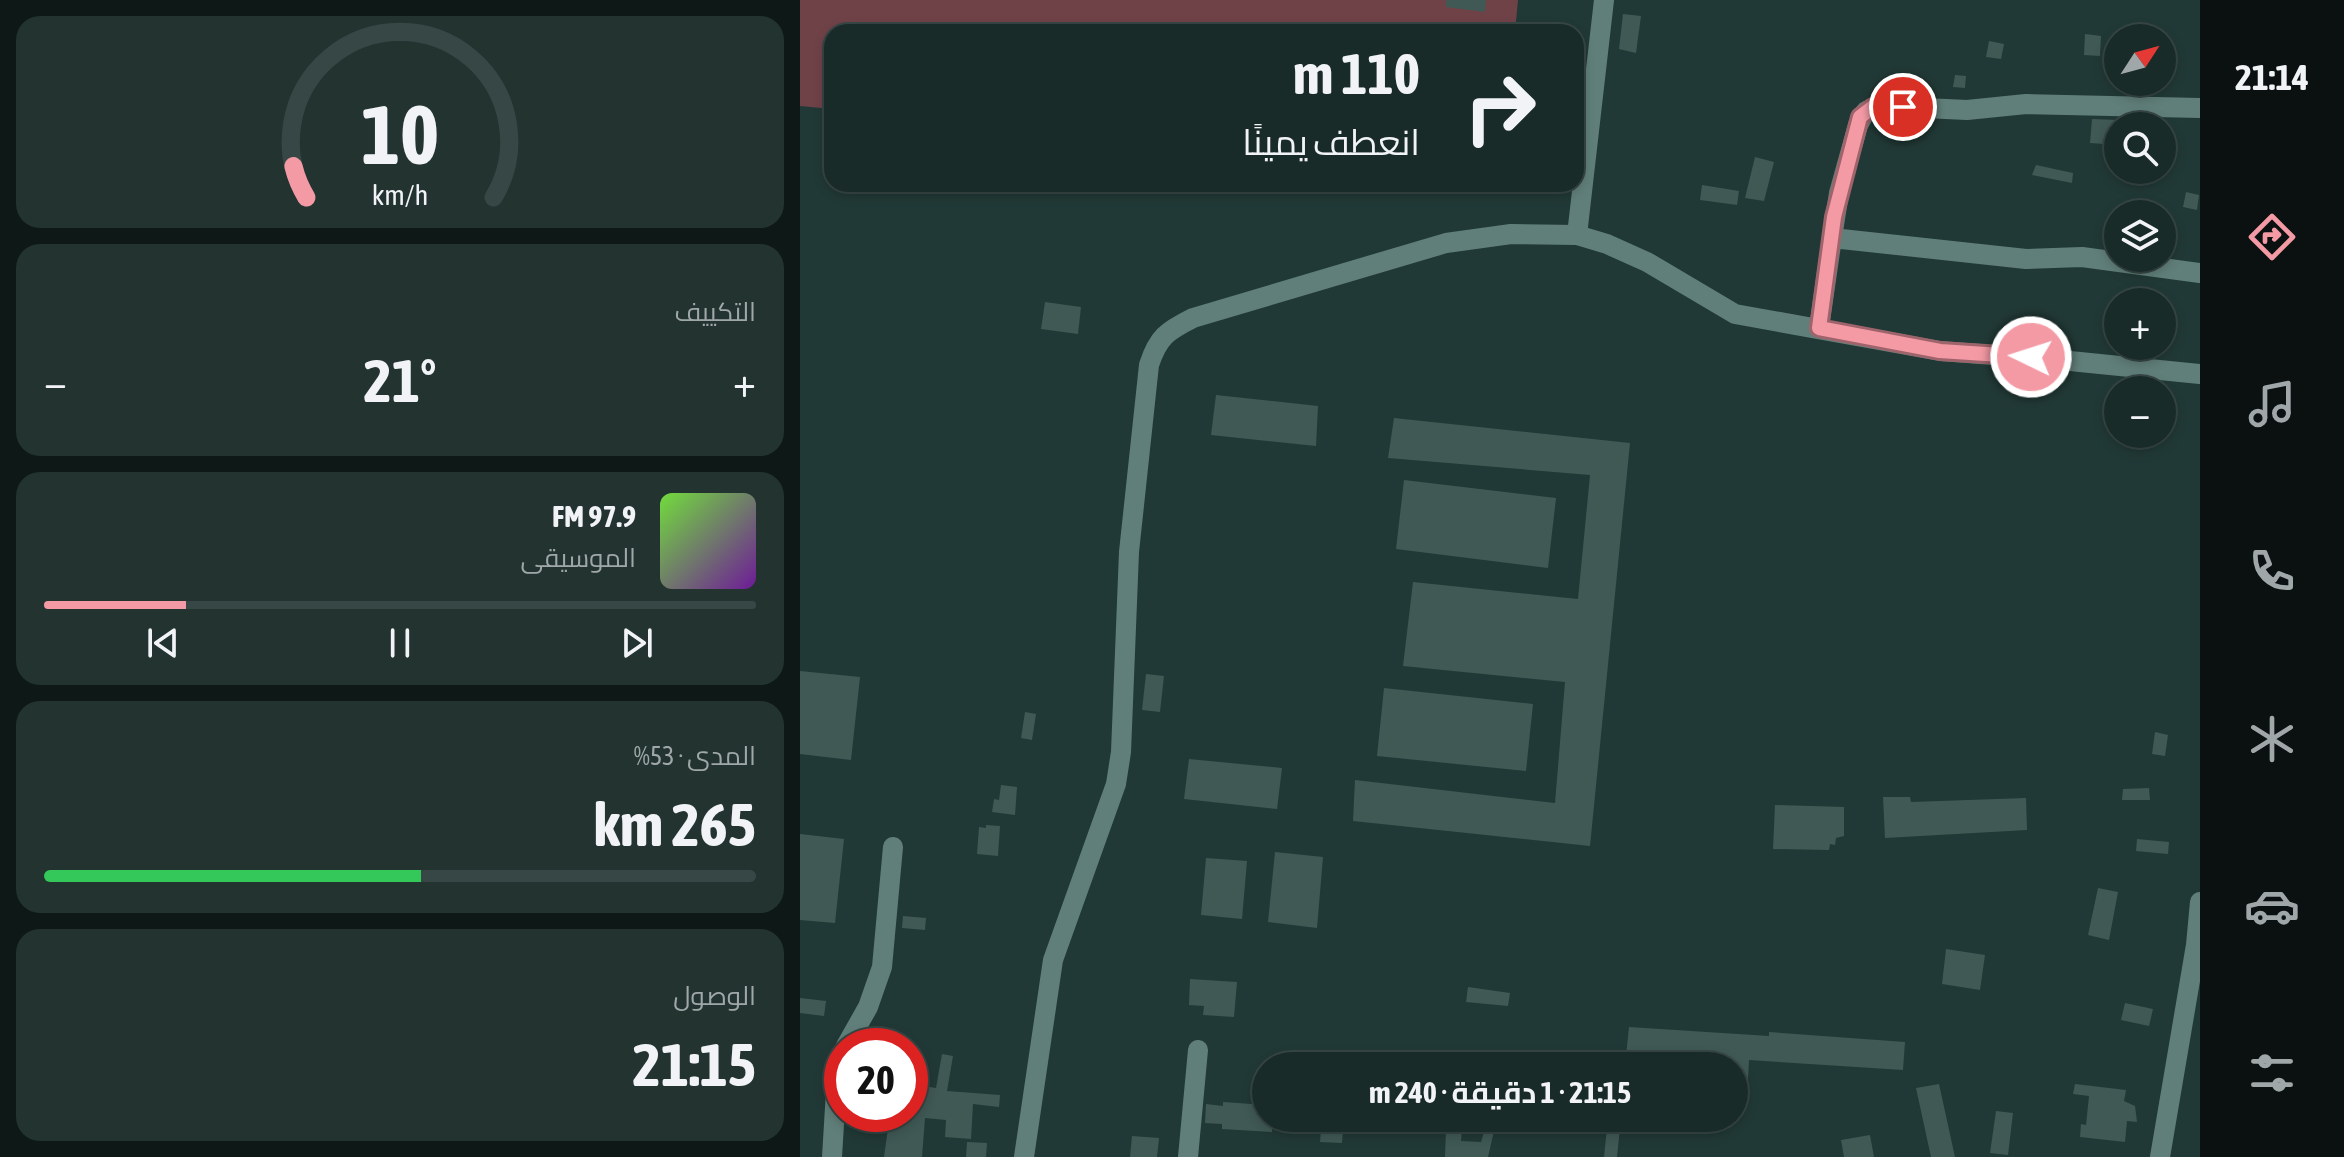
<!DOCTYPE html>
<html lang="ar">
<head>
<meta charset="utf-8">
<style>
  body { margin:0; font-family:"Asap Condensed",Cairo,sans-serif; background:#223330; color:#f1f3f6; direction:rtl; height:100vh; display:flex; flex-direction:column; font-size:30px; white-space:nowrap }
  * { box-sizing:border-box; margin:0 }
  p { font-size:26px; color:#9fa7a8 }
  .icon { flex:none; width:44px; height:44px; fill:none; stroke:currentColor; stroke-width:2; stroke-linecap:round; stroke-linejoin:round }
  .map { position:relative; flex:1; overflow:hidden; direction:ltr }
  .drawer { display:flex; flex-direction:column; gap:16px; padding:16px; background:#0e1816; width:800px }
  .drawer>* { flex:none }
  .guide { position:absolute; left:24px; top:24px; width:760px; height:168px; border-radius:24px; box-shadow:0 4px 12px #0003,0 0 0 2px #374745; direction:rtl; background:#192b28; color:#f1f3f6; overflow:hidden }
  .needle { width:52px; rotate:54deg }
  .buttons { position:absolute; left:1304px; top:24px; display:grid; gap:16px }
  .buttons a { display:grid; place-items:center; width:72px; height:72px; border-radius:50%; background:#192b28; box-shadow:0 4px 12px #0003,0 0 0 2px #374745; font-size:40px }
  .speed { position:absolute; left:24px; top:1028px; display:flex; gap:16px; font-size:40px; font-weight:700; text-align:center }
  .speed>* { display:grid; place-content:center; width:104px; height:104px; border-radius:50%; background:#192b28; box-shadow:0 4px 12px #0003,0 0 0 2px #374745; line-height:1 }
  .speed .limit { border:12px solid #d22; background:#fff; color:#111 }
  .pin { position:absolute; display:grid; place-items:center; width:68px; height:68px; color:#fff; margin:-34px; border:4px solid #fff; border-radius:50%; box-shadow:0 2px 8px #0007 }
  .me { position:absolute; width:88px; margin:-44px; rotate:274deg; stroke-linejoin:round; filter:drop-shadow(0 0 6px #0008) }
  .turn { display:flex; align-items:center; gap:28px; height:168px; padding:0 32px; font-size:36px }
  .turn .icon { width:104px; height:104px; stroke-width:2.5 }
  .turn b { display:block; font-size:56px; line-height:68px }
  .big { font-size:60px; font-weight:700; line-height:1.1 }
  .drawer .tile { flex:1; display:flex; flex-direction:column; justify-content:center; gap:12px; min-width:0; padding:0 28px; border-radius:24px; background:#223330 }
  .drawer .dial { align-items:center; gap:0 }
  .dial svg { height:208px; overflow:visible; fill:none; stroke:#374745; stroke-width:7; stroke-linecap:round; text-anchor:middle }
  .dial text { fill:#f1f3f6; stroke:none }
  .song { display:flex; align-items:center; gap:24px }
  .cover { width:96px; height:96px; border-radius:12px; background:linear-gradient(135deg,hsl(100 70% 55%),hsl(280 70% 35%)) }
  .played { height:8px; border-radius:4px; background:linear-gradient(90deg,#f49aa5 20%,#374745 20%) }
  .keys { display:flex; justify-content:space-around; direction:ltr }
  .heat { display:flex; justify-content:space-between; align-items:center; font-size:44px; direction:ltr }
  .charge { height:12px; border-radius:6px; background:linear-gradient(90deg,#34c759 53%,#374745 0) }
  .trip { position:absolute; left:452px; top:1052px; width:496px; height:80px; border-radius:40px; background:#192b28; box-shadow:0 4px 12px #0003,0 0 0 2px #374745; font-weight:700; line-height:80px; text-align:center; direction:rtl }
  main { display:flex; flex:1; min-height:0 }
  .dock { display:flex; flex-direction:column; width:144px; justify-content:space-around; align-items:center; background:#0a1110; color:#9fa7a8 }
  .dock .icon { width:56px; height:56px }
  .dock .selected { color:#f49aa5 }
  .dock b { font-size:36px; color:#f1f3f6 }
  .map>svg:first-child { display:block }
</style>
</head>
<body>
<main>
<nav class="dock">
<b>21:14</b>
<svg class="icon selected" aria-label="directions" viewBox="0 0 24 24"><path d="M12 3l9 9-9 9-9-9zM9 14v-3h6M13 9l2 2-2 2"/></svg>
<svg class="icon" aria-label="music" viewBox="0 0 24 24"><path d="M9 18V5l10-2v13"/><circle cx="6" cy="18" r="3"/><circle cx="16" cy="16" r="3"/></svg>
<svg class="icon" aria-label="phone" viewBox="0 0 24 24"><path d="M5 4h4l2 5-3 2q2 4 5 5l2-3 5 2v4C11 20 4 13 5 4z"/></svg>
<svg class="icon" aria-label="climate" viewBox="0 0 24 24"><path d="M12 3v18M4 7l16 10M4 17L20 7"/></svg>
<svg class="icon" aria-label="car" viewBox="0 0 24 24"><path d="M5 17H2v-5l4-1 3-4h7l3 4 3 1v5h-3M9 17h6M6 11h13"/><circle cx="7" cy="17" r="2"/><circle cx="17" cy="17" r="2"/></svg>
<svg class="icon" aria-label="filters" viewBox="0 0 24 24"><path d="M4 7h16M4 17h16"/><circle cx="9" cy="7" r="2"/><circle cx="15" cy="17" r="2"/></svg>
</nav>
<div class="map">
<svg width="1400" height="1157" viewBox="0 0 1400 1157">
  <rect width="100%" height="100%" fill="#213936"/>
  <path fill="#6f4248" d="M0,0H718L715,32H32V109L0,106Z"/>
  <g fill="#405955">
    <path d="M646,0H686L685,12L646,7Z"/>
    <path d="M823,14L841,16L836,53L819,49Z"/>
    <path d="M1285,34L1301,36L1300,56L1284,55Z"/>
    <path d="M1189,41L1204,44L1201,59L1186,57Z"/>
    <path d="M1155,75L1166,76L1165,88L1153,87Z"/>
    <path d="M1292,119L1318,120V145L1290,143Z"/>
    <path d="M955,157L974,162L964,201L945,198Z"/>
    <path d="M1236,165L1273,173L1272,183L1232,175Z"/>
    <path d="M902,185L939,191L937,205L900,200Z"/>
    <path d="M1386,192L1399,195L1397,210L1383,207Z"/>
    <path d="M245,302L281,307L278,334L241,329Z"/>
    <path d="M416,395L518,406L516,446L411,435Z"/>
    <path d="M594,418L830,443L790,846L553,821L555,780L755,803L765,682L603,666L613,582L778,599L790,475L588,458Z"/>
    <path d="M604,480L756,498L748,568L596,549Z"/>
    <path d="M0,671L60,677L51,760L0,754Z"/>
    <path d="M346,674L364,676L360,712L342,710Z"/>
    <path d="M584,688L733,704L726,771L577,756Z"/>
    <path d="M225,712L236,714L232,740L221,738Z"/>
    <path d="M1355,732L1368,735L1365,756L1352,754Z"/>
    <path d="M389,759L482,768L477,809L384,799Z"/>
    <path d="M201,785L217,787L215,815L192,812L194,799L199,800Z"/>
    <path d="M1349,788L1350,800H1322L1323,789Z"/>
    <path d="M1083,797H1110L1111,802L1226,798L1227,830L1085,838Z"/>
    <path d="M975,805L1044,807V836L1036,838L1035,845L1030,844L1029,850L973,849Z"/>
    <path d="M186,825L200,826L198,856L177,854L179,827L186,828Z"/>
    <path d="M0,834L44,839L35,923L0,920Z"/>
    <path d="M1337,839L1369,842L1368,854L1336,851Z"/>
    <path d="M475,852L523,857L517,928L468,922Z"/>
    <path d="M406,858L447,861L442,919L401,915Z"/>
    <path d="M1298,888L1318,892L1309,940L1288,935Z"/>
    <path d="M103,916L126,918L125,930L102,928Z"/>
    <path d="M1146,949L1185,955L1180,990L1142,984Z"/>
    <path d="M390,979L437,982L434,1017L403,1015L404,1006L389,1005Z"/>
    <path d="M668,987L710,993L708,1006L666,1002Z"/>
    <path d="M0,998L26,1001L24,1016L0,1013Z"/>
    <path d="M1325,1003L1353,1009L1349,1026L1321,1020Z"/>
    <path d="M829,1027L969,1036V1032L1105,1042L1103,1070L949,1060L947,1097L934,1096V1066H825Z"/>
    <path d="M142,1054L153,1056L147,1091L200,1095L199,1107L173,1104L171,1139L145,1137L146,1120L125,1118L122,1157H84L90,1114H110V1084L136,1088Z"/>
    <path d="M1139,1084L1155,1157H1131L1116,1088Z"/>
    <path d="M1275,1084L1326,1090L1324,1101L1335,1106L1337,1122L1327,1121L1325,1142L1280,1137L1281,1124L1286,1125L1289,1096L1273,1094Z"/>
    <path d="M423,1102L466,1105V1118H473L472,1132L422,1129V1124L405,1123L406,1104L423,1106Z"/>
    <path d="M1196,1111L1213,1113L1208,1155L1190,1153Z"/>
    <path d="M522,1118H544L542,1143L520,1142Z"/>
    <path d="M688,1118H697L688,1157H645L646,1129H662L661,1141L681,1142Z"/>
    <path d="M808,1118H821L817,1157H804Z"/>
    <path d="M1070,1135L1074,1157H1044L1041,1140Z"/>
    <path d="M332,1136L359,1138L357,1157H330Z"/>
    <path d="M167,1142L187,1143L186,1157H166Z"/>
  </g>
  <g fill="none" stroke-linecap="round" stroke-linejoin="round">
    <g stroke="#617f7a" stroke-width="20">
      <path d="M1400,108L1226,104L1167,110L1082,106L1066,111L1058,125L1039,193L1032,238L1226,259L1282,257L1400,273"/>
      <path d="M777,235L804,0"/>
      <path d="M1019,328L1032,238"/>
      <path d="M46,1046L68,1007L82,967L93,847"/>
      <path d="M32,1157L36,1091L42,1058"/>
      <path d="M224,1157L253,960L316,784L321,752L329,552L349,365C358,337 367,331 393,318L646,243L711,234L777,235L807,244L847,262L935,314L1140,351L1260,360L1400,374"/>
      <path d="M388,1157L398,1050"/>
      <path d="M1360,1157L1396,945L1400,902"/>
    </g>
  </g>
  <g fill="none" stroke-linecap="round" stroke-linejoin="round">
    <g stroke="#9f646b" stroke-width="20">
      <path id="route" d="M1103,107H1073L1060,117L1034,217L1019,328L1140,351L1231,357"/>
    </g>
    <use href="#route" stroke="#f49aa5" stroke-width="14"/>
  </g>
</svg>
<div class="buttons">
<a><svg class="needle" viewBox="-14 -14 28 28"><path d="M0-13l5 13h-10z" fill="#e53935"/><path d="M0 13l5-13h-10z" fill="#9fa7a8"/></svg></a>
<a><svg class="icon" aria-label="search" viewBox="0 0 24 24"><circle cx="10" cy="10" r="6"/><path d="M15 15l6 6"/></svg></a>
<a><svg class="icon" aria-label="layers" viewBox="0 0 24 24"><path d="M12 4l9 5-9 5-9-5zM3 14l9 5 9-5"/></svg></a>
<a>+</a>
<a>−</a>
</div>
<div class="speed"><div class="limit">20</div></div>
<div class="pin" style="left:1103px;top:107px;background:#d93025"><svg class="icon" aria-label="arrive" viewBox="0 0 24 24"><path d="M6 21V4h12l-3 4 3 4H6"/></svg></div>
<svg class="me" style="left:1231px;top:357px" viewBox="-20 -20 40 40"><circle r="17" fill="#f49aa5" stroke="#fff" stroke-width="3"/><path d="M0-11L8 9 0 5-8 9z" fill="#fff"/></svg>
<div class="trip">21:15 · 1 دقيقة · 240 m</div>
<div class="guide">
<div class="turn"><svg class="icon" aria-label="right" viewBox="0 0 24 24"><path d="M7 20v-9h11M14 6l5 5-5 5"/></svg><div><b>110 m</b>انعطف يمينًا</div></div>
</div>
</div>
<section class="drawer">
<div class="tile dial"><svg viewBox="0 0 100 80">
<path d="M14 69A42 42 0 1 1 86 69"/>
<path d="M14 69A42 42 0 0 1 9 57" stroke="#f49aa5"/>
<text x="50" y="56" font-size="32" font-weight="700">10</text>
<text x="50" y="72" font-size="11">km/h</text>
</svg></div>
<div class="tile"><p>التكييف</p>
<div class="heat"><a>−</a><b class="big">21°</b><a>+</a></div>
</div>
<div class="tile">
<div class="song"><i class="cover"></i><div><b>97.9 FM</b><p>الموسيقى</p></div></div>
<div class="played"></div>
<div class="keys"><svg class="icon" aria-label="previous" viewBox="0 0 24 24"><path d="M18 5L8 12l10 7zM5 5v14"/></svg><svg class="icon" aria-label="pause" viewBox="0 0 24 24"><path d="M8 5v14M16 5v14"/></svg><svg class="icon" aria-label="next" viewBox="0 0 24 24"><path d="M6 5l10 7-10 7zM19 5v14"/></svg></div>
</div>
<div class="tile"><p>المدى · 53%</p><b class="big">265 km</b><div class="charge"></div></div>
<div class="tile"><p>الوصول</p><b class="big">21:15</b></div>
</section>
</main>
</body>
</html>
